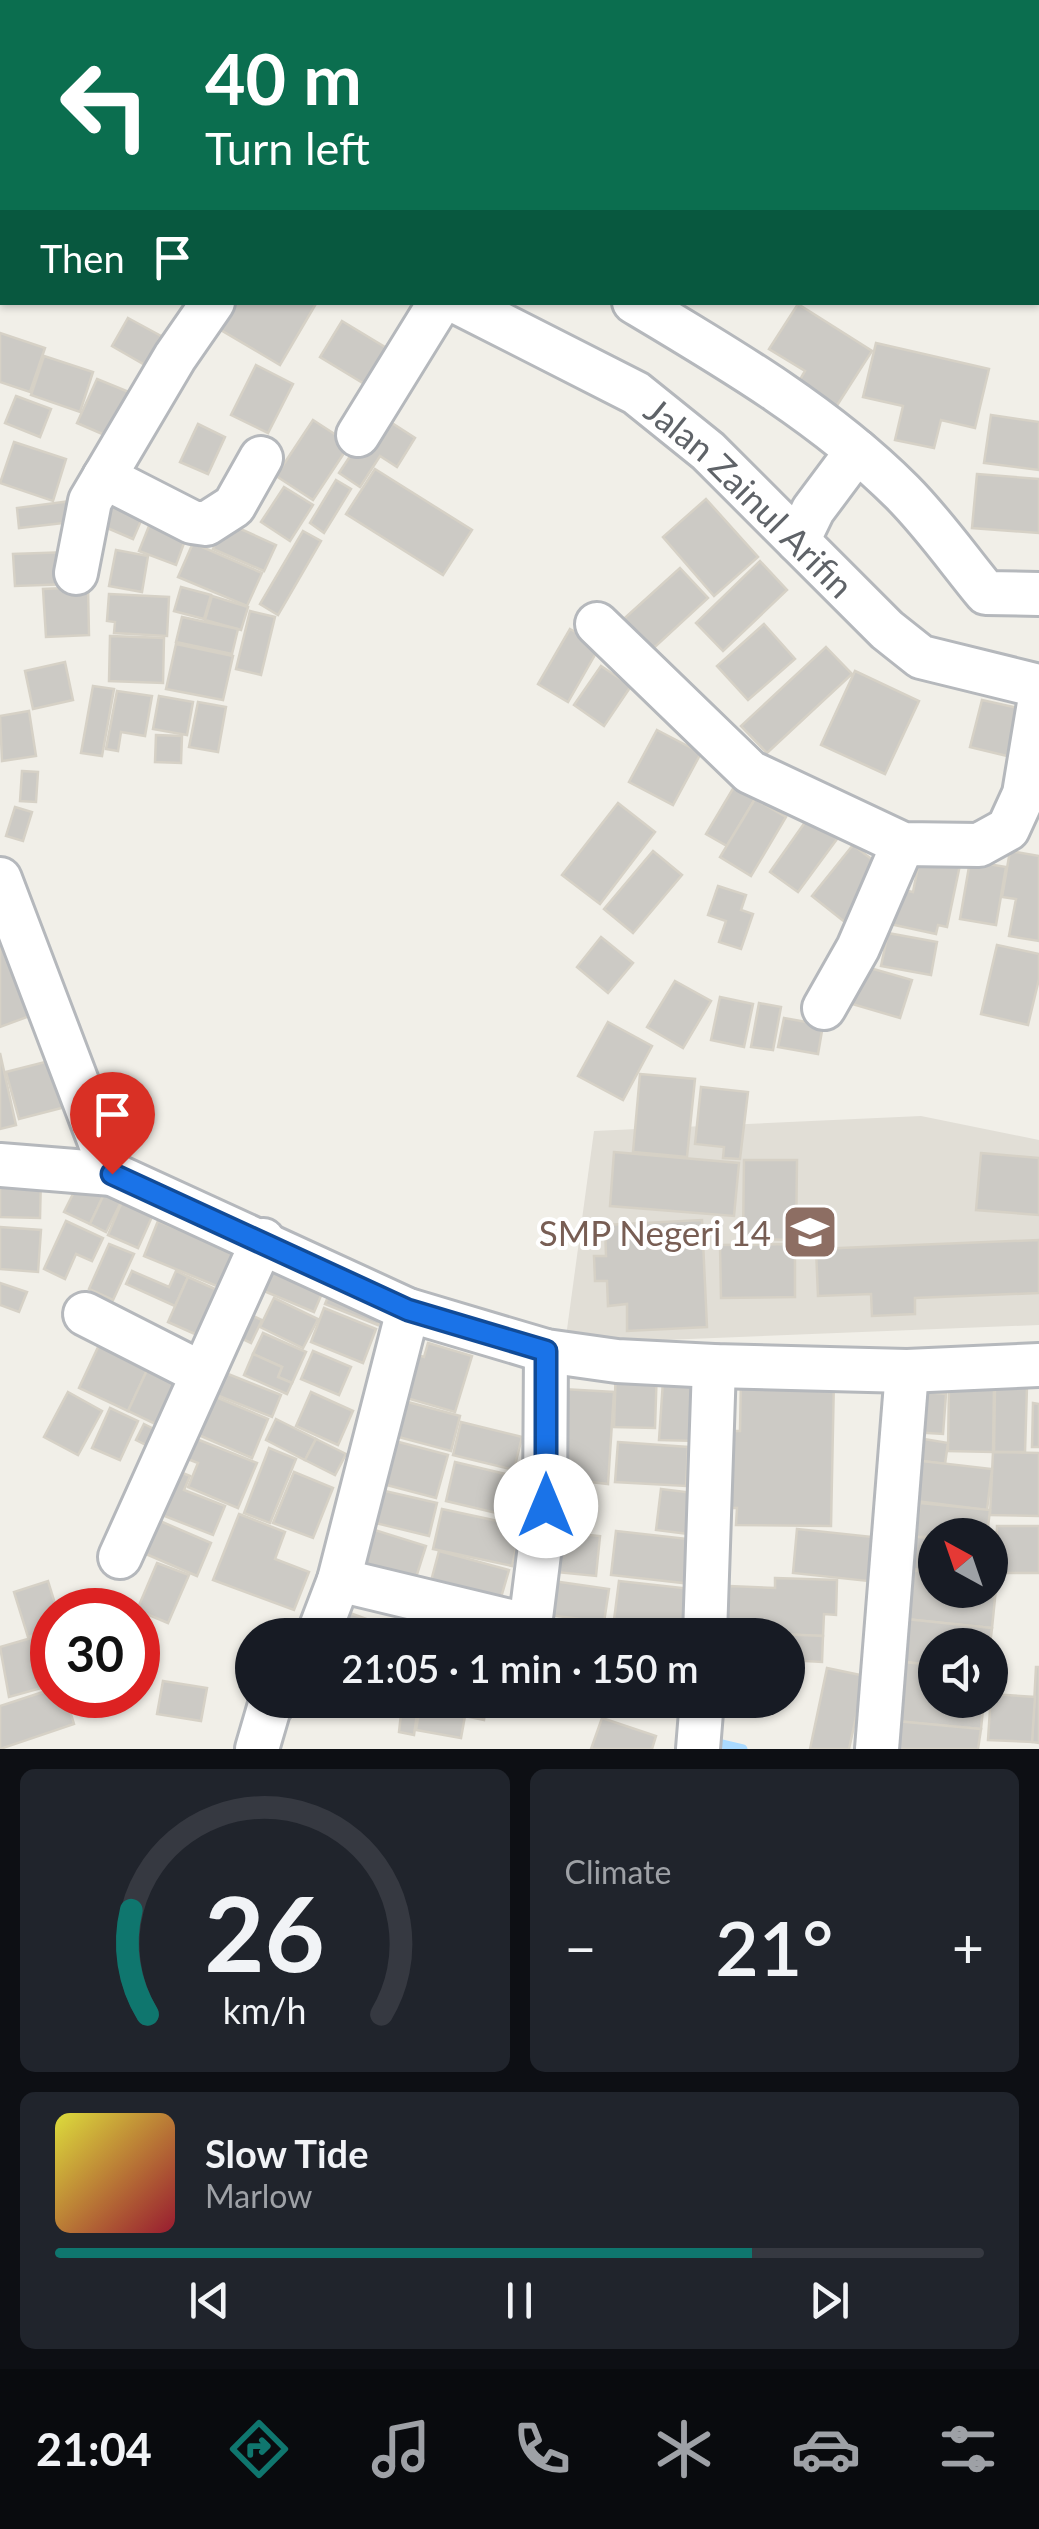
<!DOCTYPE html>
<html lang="en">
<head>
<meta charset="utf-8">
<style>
  body { margin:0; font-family:Lato,sans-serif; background:#20242c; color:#f1f3f6; height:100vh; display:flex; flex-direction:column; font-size:38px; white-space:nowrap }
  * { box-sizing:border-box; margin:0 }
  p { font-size:32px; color:#9ea1a6 }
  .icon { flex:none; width:55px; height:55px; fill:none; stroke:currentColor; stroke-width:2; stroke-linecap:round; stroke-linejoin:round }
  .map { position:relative; height:1749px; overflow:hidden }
  .side { display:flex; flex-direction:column; gap:20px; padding:20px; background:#0d0f14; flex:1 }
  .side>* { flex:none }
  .top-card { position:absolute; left:0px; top:0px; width:1040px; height:305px; box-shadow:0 2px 8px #0004; background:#0b6e4f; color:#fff; overflow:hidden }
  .needle { width:65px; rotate:320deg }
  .controls { position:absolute; left:918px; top:1518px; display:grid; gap:20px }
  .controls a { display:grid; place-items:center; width:90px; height:90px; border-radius:50%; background:#171b24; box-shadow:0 2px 8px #0004; font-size:50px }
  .speed { position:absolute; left:30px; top:1588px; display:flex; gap:20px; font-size:50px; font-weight:700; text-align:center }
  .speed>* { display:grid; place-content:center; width:130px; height:130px; border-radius:50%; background:#171b24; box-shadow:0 2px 8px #0004; line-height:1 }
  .speed .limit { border:15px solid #d22; background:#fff; color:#111 }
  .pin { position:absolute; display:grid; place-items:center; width:85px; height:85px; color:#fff; margin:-102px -42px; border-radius:50% 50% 50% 0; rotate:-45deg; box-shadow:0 0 10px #0007 }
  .pin .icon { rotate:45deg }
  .me { position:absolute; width:110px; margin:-55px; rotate:0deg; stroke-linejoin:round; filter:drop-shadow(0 0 8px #0008) }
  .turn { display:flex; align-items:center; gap:35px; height:210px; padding:0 40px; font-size:45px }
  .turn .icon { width:130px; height:130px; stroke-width:2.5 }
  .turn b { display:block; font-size:70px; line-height:85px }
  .then { display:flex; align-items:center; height:95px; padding:0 40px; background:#0003; gap:20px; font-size:38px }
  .big { font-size:75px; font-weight:600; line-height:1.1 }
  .side .tile { flex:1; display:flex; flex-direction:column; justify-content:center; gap:15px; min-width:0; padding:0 35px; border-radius:15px; background:#20242c }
  .side .dial { align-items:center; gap:0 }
  .dial svg { height:260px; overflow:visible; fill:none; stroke:#363941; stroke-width:7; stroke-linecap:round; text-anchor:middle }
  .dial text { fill:#f1f3f6; stroke:none }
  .song { display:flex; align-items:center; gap:30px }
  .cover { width:120px; height:120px; border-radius:15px; background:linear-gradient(135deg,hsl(60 70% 55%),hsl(350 70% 35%)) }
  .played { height:10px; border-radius:5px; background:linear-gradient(90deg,#0f766e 75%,#363941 75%) }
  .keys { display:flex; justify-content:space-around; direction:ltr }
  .heat { display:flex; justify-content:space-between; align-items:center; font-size:55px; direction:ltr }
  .side .tiles { flex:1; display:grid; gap:20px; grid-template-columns:1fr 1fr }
  .tile:last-child { grid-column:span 2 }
  .trip { position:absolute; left:235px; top:1618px; width:570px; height:100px; border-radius:50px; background:#171b24; box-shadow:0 2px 8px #0004; font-weight:600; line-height:100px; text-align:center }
  .menu { display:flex; height:160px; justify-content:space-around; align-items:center; background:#090b0e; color:#9ea1a6 }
  .menu .icon { width:70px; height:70px }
  .menu .current { color:#0f766e }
  .menu b { font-size:45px; color:#f1f3f6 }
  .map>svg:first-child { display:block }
</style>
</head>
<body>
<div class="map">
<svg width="1039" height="1749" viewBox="0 0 1039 1749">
  <rect width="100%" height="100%" fill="#f1efe8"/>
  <path fill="#e1ded6" d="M921,1116L1039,1140V1325L565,1344L594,1131Z"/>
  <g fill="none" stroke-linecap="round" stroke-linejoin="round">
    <g stroke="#aadaff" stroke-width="9">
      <path d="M1038,108H1039"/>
      <path d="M709,1741L743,1749"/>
    </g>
  </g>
  <g fill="#cccac5" stroke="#d6d1c6" stroke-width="2.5">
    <path d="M184,0H258L255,2Z"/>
    <path d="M228,302H317L280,365L214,326Z"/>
    <path d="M798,304L872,351L836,407L798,383L805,371L769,349Z"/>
    <path d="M128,318L161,336L145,365L112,346Z"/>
    <path d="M342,321L403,358L381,394L320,357Z"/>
    <path d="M0,333L45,348L30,392L0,382Z"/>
    <path d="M876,343L989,369L975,428L941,420L934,448L895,440L903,406L863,397Z"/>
    <path d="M44,356L93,372L80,412L31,395Z"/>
    <path d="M256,365L293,384L268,433L231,415Z"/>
    <path d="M97,379L141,397L121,442L77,423Z"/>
    <path d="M16,396L51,409L40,437L5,423Z"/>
    <path d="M378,414L415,438L397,467L380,456L360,487L339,473Z"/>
    <path d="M991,415L1039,422V470L984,463Z"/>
    <path d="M313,420L350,444L313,500L276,476Z"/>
    <path d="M198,424L225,437L208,474L180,462Z"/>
    <path d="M14,442L66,459L53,501L0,483Z"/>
    <path d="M375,469L472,530L443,575L346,514Z"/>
    <path d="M977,474L1039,479V533L972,528Z"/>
    <path d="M336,480L351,489L324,533L310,523Z"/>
    <path d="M284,487L313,505L290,541L261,522Z"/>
    <path d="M103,496L144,514L133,539L91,521Z"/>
    <path d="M706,499L758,557L714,596L663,537Z"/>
    <path d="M71,501L73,522L19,528L17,508Z"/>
    <path d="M155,511L191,524L176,565L139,551Z"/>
    <path d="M225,522L276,545L264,571L213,549Z"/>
    <path d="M303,531L321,541L278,615L260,604Z"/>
    <path d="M193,543L262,573L247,606L178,577Z"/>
    <path d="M116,550L148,556L142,592L109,586Z"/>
    <path d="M70,552L71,584L15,586L13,554Z"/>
    <path d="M760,561L787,590L723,651L696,623Z"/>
    <path d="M680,568L708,598L645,656L617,625Z"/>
    <path d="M88,587L89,635L46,637L43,589Z"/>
    <path d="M181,587L211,595L204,619L174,611Z"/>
    <path d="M109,594L169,597L167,636L114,633L115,622L107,621Z"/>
    <path d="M212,596L248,607L241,630L205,620Z"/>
    <path d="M250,611L275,617L261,675L236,669Z"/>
    <path d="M182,617L238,629L232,654L176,642Z"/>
    <path d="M764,624L795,659L748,700L717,666Z"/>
    <path d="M570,629L600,646L568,702L538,684Z"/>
    <path d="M110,636L164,638L163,683L109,681Z"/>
    <path d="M176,644L233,656L223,700L166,689Z"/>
    <path d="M826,647L852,674L767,753L741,726Z"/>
    <path d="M65,662L73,700L33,709L25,671Z"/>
    <path d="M601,666L631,686L604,726L574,705Z"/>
    <path d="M855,671L919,701L885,774L821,745Z"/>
    <path d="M93,686L114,689L102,756L81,753Z"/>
    <path d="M117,691L152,696L145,736L121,732L118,751L106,749Z"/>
    <path d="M159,696L193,702L187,735L153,729Z"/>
    <path d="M982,700L1018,708L1007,756L970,747Z"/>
    <path d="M198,702L226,707L218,752L189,747Z"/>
    <path d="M29,711L36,756L2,761L0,716Z"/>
    <path d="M657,730L701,753L673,805L629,782Z"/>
    <path d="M156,735L182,736L181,763L155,762Z"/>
    <path d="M22,771L38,772L36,802L20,801Z"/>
    <path d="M734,787L755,799L727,846L706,834Z"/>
    <path d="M755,799L786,817L751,876L720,857Z"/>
    <path d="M618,803L655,832L600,904L562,875Z"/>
    <path d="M15,807L32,812L23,841L6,836Z"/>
    <path d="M808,818L837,839L798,892L770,872Z"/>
    <path d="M853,845L887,871L846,923L812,896Z"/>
    <path d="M653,851L682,875L633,933L604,909Z"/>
    <path d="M1010,851L1039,856V941L1009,936L1016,899L1002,897Z"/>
    <path d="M921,852L961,860L947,927L938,925L936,934L890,924L898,889L913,892Z"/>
    <path d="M970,861L1006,867L996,925L960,919Z"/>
    <path d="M718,886L746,895L741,910L753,914L741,949L719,942L726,921L708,915Z"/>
    <path d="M888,933L937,942L931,975L881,966Z"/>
    <path d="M0,935L35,1014L0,1027Z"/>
    <path d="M601,937L633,963L608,993L577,967Z"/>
    <path d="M997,945L1039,954V979L1028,1025L981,1014Z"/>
    <path d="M863,966L912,980L900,1018L852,1004Z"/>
    <path d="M675,981L711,1001L683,1048L647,1027Z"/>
    <path d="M720,997L753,1004L744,1047L711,1040Z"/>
    <path d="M759,1003L781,1007L773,1050L751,1047Z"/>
    <path d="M784,1018L823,1025L818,1054L778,1047Z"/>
    <path d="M608,1022L652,1046L623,1100L578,1076Z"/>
    <path d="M0,1053L16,1125L0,1129Z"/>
    <path d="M57,1059L69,1106L19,1119L6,1072Z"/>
    <path d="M640,1074L695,1079L687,1157L633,1152Z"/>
    <path d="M701,1087L748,1092L740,1159L723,1158L724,1147L695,1144Z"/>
    <path d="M614,1152L739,1163L734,1216L610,1206Z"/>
    <path d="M981,1153L1039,1158V1215L976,1210Z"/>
    <path d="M744,1160H797L796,1240L743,1239Z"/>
    <path d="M0,1175L41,1176L40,1218L0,1217Z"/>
    <path d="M81,1178L106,1190L90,1224L64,1212Z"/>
    <path d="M106,1190L123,1198L106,1232L90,1224Z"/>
    <path d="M124,1197L155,1210L138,1248L108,1235Z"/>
    <path d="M702,1220L707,1327L627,1331V1304L608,1306L607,1281H595L594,1256H606L605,1225Z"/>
    <path d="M66,1221L103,1238L92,1261L76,1254L65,1279L44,1269Z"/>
    <path d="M158,1221L243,1256L229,1291L144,1256Z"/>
    <path d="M0,1227L41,1230L38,1272L0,1269Z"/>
    <path d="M1039,1240V1293L915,1298V1314L872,1316L871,1294L818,1296L816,1249Z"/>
    <path d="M109,1244L134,1254L113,1300L89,1289Z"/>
    <path d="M795,1244V1297L721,1298L720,1245Z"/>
    <path d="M266,1252L329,1277L314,1312L252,1286Z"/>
    <path d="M132,1271L169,1287L176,1271L188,1277L175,1306L126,1284Z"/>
    <path d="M188,1277L224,1293L204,1338L168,1322Z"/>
    <path d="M335,1280L387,1301L378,1325L325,1304Z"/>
    <path d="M0,1283L27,1292L19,1312L0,1305Z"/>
    <path d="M274,1298L318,1319L303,1348L260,1327Z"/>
    <path d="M324,1308L376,1329L363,1363L311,1342Z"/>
    <path d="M242,1311L262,1320L251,1343L232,1334Z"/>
    <path d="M263,1333L306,1352L292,1383L278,1377L282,1367L253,1354Z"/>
    <path d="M100,1343L149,1366L128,1411L79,1388Z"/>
    <path d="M428,1343L472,1356L455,1412L389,1393L402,1350L424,1357Z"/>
    <path d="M313,1351L351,1367L339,1395L301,1379Z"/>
    <path d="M253,1354L282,1367L278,1377L292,1383L287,1394L244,1375Z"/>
    <path d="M616,1365L657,1366L655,1428L614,1427Z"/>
    <path d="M149,1366L188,1384L166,1429L128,1411Z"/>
    <path d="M664,1366L702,1368L698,1441L659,1440Z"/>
    <path d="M218,1370L281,1395L272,1417L209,1392Z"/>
    <path d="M741,1376L834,1377L831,1526L736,1525L737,1508H713L715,1431H740Z"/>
    <path d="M949,1386L994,1387L993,1452L948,1451Z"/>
    <path d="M995,1386H1027L1025,1452H994Z"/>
    <path d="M562,1389L614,1392L608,1484L548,1477Z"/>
    <path d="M916,1391L946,1394L943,1434L912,1432Z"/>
    <path d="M68,1392L102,1411L78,1455L44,1437Z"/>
    <path d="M311,1392L353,1411L338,1445L296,1426Z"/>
    <path d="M211,1395L268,1419L252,1458L194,1433Z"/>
    <path d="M389,1397L460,1416L451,1451L380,1432Z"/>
    <path d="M1033,1403L1039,1404V1447H1032Z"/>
    <path d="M110,1408L138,1421L120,1460L92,1448Z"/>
    <path d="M276,1419L316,1439L305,1460L266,1440Z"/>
    <path d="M461,1422L522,1437L514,1470L453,1455Z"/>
    <path d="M144,1424L162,1433L154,1449L136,1440Z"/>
    <path d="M189,1436L257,1463L238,1508L188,1487L198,1463L180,1456Z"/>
    <path d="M376,1436L448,1455L436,1498L364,1479Z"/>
    <path d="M316,1439L346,1454L335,1475L305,1460Z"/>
    <path d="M924,1439L948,1443L945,1464L922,1461Z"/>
    <path d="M618,1442L688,1447L686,1486L615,1482Z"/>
    <path d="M269,1448L296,1459L270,1523L244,1513Z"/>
    <path d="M993,1452L1039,1453V1516L990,1515Z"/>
    <path d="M922,1461L992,1469L987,1510L916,1501Z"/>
    <path d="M455,1462L518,1477L509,1516L446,1501Z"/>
    <path d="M175,1470L190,1476L184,1490L225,1506L213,1535L157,1513Z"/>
    <path d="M294,1472L333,1488L313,1538L273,1523Z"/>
    <path d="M363,1486L437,1503L429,1536L355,1518Z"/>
    <path d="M661,1489L702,1494L697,1535L656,1530Z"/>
    <path d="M920,1503L990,1510L987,1535L916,1537Z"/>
    <path d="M442,1509L521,1526L512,1566L433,1549Z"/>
    <path d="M239,1514L285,1532L275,1559L309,1572L294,1610L213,1580Z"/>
    <path d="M153,1518L211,1543L197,1576L139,1551Z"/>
    <path d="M349,1522L426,1546L413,1587L335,1563Z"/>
    <path d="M997,1526H1039V1573H996Z"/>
    <path d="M797,1529L873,1537L868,1581L793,1573Z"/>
    <path d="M549,1531L600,1536L596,1576L545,1571Z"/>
    <path d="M616,1531L697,1540L692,1584L611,1575Z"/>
    <path d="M910,1536L935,1539V1572L906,1568Z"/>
    <path d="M439,1551L509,1570L496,1615L427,1596Z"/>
    <path d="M157,1563L189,1575L168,1623L137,1610Z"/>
    <path d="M902,1569L935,1573V1590H990V1578L997,1579L992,1628L896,1618Z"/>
    <path d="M775,1578L837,1580L836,1615L824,1614L823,1636L727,1632L730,1586L775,1588Z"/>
    <path d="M546,1580L609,1589L604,1622L541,1614Z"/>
    <path d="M48,1581L57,1610H52V1629L28,1637L14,1592Z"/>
    <path d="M619,1581L692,1589L687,1635L613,1628Z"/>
    <path d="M339,1609L372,1621L367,1635H330Z"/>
    <path d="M428,1612L487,1635H424Z"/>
    <path d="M540,1618L603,1627L602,1635H537Z"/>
    <path d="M896,1618L992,1628L990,1645H935V1665L892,1661Z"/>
    <path d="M52,1632V1685L9,1697L0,1647Z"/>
    <path d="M780,1634L823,1636L822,1662L788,1660V1635Z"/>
    <path d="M892,1661L935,1665V1700H984L981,1729L885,1720Z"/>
    <path d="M1036,1667H1039V1743L1032,1742Z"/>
    <path d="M827,1668L865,1676L849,1749H810Z"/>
    <path d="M163,1681L207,1688L201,1721L157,1714Z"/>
    <path d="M52,1689V1695H65L74,1724L0,1749V1706Z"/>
    <path d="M991,1694L1035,1697L1032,1742L988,1740Z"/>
    <path d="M308,1700H351L349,1715L306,1709Z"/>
    <path d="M367,1700H419L414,1735L399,1732L401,1714L366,1709Z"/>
    <path d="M421,1700H487L484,1720L465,1716L461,1738L416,1730Z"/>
    <path d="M602,1718L656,1736L652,1749H591Z"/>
    <path d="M885,1720L981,1729L978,1749H882Z"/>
  </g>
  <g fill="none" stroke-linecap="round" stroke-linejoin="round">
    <g stroke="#b5b8bc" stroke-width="48">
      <g id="minor">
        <path d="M129,2L131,0"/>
        <path d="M699,2L700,0"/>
        <path d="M851,2V0"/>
        <path d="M1013,2V0"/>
        <path d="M1038,45H1039"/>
        <path d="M0,95L2,96"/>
        <path d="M0,180L2,171"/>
        <path id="s1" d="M457,302L636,393L708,451L887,630L921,657L1039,686"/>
        <path d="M634,302C728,358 825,415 902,492C933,523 958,559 986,593L1039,594"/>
        <path d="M358,435L440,302"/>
        <path d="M104,477L192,522L206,524L234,506L261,458"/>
        <path d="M798,541L813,510L857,451"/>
        <path d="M76,573L90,501L175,357L213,302"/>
        <path d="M597,624L750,772L903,844L979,845L1008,829L1024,794L1039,703"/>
        <path d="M0,879L112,1174"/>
        <path d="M824,1008L858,948L903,844"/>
        <path d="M0,1165L112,1174L408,1310L546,1351L617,1361L714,1366L907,1371L1039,1365"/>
        <path d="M85,1314L201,1373"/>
        <path d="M120,1557L263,1240"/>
        <path d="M339,1580L530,1626L545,1506L546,1351"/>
        <path d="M318,1635L339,1580L408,1310"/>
        <path d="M705,1635L714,1366"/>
        <path d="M257,1749L269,1708L276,1700"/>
        <path d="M698,1749L702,1700"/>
        <path d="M877,1749L907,1371"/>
      </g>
    </g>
    <use href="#minor" stroke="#fff" stroke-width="42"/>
  </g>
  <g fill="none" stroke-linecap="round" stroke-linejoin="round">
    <g stroke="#114b97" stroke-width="25">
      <path id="route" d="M112,1174L408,1310L546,1351V1506"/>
    </g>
    <use href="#route" stroke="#1a73e8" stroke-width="18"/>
  </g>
  <defs>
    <g id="school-square" transform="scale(2.875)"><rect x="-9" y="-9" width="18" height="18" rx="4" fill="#8d6e63" stroke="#fff"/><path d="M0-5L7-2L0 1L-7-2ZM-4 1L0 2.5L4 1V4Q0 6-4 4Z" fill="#fff"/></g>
  </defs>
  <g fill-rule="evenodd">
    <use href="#school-square" x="810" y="1232"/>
  </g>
  <g text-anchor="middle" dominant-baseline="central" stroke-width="8" stroke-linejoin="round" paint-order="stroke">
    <g font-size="35" fill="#5f6368" stroke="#fff">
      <text stroke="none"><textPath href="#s1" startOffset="355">Jalan Zainul Arifin</textPath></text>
    </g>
    <g font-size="35" fill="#785e54" stroke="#fff" text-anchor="end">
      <text x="771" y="1232">SMP Negeri 14</text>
    </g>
  </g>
</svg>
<div class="controls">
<a><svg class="needle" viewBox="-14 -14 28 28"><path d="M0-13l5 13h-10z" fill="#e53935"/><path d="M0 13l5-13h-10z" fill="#9ea1a6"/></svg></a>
<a><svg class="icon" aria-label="sound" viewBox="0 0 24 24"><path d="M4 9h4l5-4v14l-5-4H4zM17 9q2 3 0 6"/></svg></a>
</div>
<div class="speed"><div class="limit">30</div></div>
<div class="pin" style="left:112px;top:1174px;background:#d93025"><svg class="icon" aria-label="arrive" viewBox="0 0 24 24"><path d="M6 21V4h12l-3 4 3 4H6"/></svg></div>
<svg class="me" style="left:546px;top:1506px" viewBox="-20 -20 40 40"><circle r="19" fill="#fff"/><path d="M0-13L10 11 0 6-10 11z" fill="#1a73e8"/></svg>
<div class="trip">21:05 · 1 min · 150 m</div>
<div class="top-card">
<div class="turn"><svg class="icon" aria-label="left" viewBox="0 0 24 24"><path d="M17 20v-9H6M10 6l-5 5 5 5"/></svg><div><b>40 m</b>Turn left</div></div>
<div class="then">Then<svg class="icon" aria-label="arrive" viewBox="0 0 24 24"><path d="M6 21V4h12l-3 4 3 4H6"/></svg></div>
</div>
</div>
<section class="side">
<div class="tiles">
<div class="tile dial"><svg viewBox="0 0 100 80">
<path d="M14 69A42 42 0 1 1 86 69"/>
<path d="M14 69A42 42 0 0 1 9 37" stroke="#0f766e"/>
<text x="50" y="56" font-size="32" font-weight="700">26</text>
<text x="50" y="72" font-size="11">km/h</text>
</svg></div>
<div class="tile"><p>Climate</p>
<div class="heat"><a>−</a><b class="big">21°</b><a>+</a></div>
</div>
<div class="tile">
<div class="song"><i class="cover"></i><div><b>Slow Tide</b><p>Marlow</p></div></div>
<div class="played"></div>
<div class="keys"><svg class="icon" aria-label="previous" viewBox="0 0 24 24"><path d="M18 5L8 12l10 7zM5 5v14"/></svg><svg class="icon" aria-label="pause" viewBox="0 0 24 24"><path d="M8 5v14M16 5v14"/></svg><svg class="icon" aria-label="next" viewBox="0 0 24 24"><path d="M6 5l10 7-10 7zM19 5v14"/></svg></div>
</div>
</div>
</section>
<nav class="menu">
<b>21:04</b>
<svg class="icon current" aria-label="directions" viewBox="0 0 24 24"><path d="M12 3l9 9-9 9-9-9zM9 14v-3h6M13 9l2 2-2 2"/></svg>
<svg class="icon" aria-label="music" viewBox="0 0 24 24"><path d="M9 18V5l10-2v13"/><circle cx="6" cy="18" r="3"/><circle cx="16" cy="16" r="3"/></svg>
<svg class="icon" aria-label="phone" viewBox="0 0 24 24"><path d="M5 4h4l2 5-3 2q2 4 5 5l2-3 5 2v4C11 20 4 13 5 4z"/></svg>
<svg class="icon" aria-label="climate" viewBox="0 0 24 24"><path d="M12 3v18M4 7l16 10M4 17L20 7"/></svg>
<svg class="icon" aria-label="car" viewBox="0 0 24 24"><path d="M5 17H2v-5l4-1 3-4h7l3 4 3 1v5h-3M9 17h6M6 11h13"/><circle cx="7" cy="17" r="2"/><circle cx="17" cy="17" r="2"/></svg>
<svg class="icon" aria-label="filters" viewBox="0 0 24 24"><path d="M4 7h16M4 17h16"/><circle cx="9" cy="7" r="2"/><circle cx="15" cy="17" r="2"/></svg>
</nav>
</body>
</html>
